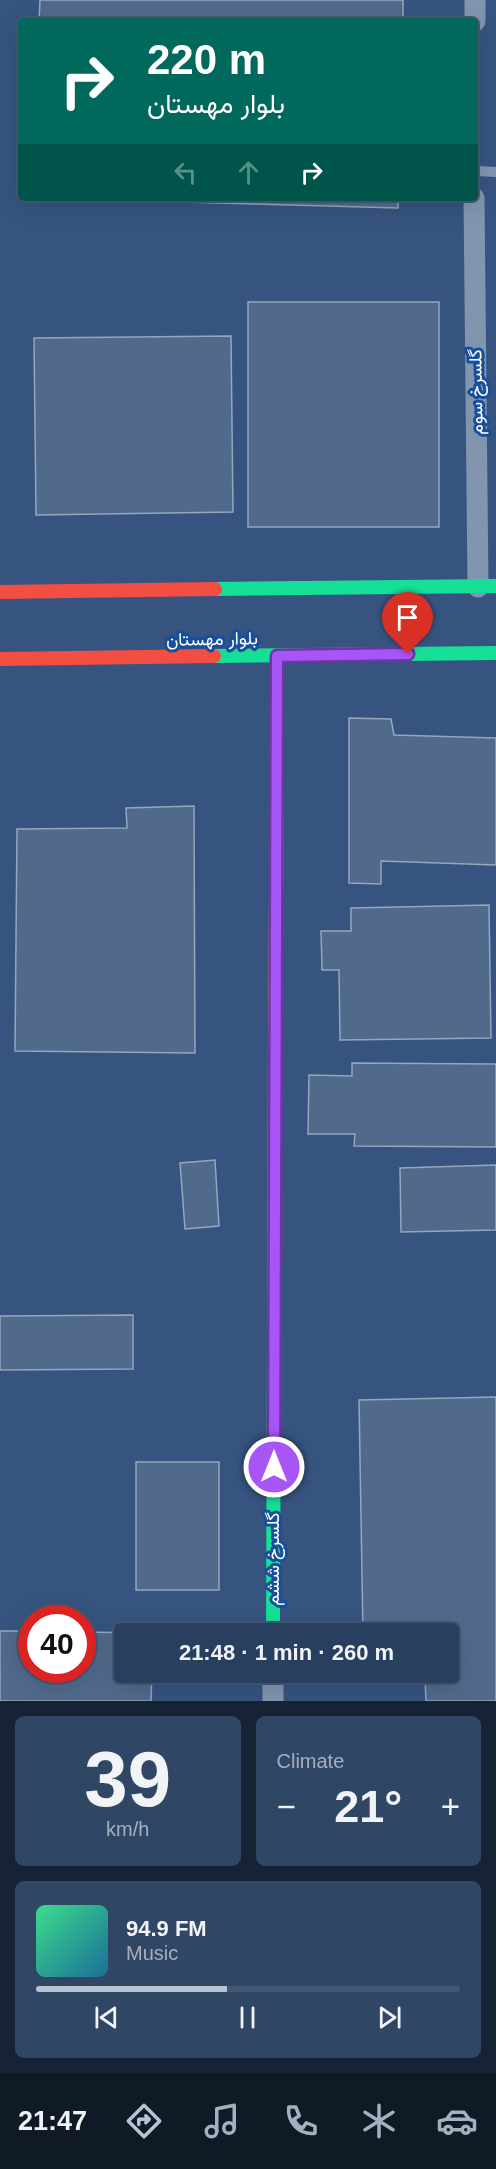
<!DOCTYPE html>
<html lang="en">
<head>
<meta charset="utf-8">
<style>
  body { margin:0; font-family:Arial,Vazirmatn,sans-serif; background:#304665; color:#f1f3f6; height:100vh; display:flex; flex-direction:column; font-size:22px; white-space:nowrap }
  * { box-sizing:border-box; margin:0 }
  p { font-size:20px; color:#a5afbd }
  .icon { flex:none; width:33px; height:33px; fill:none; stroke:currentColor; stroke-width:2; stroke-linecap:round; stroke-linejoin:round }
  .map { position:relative; height:1701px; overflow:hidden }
  .drawer { display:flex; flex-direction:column; gap:15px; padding:15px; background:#162334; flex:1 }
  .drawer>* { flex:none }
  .banner { position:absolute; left:18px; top:18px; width:460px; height:183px; border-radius:6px; box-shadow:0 6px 24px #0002,0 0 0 2px #445874; background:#00695c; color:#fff; overflow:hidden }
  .speed { position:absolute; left:18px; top:1605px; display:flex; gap:12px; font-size:30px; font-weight:700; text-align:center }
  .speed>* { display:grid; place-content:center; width:78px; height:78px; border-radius:50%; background:#283f5f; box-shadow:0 6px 24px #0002,0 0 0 2px #445874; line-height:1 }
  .speed .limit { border:9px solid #d22; background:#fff; color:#111 }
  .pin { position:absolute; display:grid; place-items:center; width:51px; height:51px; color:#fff; margin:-62px -26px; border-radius:50% 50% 50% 0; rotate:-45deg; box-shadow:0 0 6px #0007 }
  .pin .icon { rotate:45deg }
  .me { position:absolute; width:66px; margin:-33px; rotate:0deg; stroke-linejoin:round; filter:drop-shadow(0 0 4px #0008) }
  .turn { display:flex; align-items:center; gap:21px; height:126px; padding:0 30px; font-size:27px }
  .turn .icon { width:78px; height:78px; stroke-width:2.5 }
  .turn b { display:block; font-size:42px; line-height:51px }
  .lanes { display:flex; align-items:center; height:57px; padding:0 30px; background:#0003; justify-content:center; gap:30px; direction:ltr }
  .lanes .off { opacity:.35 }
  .big { font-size:45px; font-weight:600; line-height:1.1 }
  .drawer .tile { flex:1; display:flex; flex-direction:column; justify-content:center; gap:9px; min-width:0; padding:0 21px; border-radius:9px; background:#304665 }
  .drawer .dial { align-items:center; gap:0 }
  .dial b { font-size:78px; line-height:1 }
  .song { display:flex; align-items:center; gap:18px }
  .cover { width:72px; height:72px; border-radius:9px; background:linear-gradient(135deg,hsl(150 70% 55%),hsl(200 70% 35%)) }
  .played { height:6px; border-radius:3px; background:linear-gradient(90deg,#b9c3d2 45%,#445874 45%) }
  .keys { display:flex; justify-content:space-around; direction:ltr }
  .heat { display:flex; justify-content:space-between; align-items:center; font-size:33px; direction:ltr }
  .drawer .tiles { flex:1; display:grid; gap:15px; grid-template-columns:1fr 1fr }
  .tile:last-child { grid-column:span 2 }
  .trip { position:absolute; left:114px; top:1623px; width:345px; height:60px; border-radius:6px; background:#283f5f; box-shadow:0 6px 24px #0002,0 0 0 2px #445874; font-weight:600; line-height:60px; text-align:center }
  .dock { display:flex; height:96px; justify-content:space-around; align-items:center; background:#101926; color:#a5afbd }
  .dock .icon { width:42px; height:42px }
  .dock .active { color:#b9c3d2 }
  .dock b { font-size:27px; color:#f1f3f6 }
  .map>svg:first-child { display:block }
</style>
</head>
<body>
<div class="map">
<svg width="496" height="1701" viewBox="0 0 496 1701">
  <rect width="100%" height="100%" fill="#36547f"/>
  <g fill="#516a8c" stroke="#95a6bd" stroke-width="1.5">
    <path d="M40,0H403V21H39Z"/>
    <path d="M35,198H398V208Z"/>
    <rect x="248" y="302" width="191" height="225"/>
    <path d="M231,336L233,512L36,515L34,338Z"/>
    <path d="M349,718L391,719L394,735L496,738V865L381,861V884L349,883Z"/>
    <path d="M194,806L195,1053L15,1051L17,829L127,828L126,808Z"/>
    <path d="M489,905L491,1038L340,1040L339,970H322L321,931H351V908Z"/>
    <path d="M352,1063L496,1064V1147L354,1146L355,1134H308L309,1075L352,1076Z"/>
    <path d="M215,1160L219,1226L185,1229L180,1163Z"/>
    <path d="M496,1165V1230L401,1232L400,1168Z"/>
    <path d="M133,1315V1369L0,1370V1316Z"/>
    <path d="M496,1397V1701H426L425,1678L364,1679V1672H448V1634H363L359,1400Z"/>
    <rect x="136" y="1462" width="83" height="128"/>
    <path d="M0,1631H32V1670H82V1632L152,1633L124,1634V1672H152L151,1701H0Z"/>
  </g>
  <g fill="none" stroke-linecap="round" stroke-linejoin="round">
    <path stroke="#8195af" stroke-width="10" d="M476,171L496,172"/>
    <g stroke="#8195af" stroke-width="21">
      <path d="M475,21V0"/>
      <path d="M474,198L478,587"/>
      <path d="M273,1701V1672"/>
    </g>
    <g stroke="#16e098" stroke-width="14">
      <path d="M215,589L496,586"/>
      <path d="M214,656L496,653"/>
      <path d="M277,770V656"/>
      <path d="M273,1634L275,1028"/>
    </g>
    <path stroke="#ffcf43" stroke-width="14" d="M275,1028L277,770"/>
    <g stroke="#f24e42" stroke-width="14">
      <path d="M0,592L215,589"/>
      <path d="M0,659L214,656"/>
    </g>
  </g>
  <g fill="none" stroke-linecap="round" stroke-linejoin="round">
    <g stroke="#6d37a1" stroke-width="15">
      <path id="route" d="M274,1467L277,656L408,654"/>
    </g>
    <use href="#route" stroke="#a855f7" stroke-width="10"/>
  </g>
  <g text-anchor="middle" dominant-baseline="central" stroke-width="6" stroke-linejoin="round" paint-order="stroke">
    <g font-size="18" fill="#fff" stroke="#184f9d">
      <text transform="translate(476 392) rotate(-91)">گلسرخ سوم</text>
      <text transform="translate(212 639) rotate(-1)">بلوار مهستان</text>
      <text transform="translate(273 1559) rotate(-90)">گلسرخ ششم</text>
    </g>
  </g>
</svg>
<div class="speed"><div class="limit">40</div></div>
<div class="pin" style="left:408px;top:654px;background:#d93025"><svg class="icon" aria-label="arrive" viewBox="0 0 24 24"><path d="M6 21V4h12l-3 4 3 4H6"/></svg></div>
<svg class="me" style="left:274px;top:1467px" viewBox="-20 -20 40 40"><circle r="17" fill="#a855f7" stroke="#fff" stroke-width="3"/><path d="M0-11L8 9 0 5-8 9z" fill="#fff"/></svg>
<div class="trip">21:48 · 1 min · 260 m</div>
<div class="banner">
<div class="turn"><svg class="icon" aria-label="right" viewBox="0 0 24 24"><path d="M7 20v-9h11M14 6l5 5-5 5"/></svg><div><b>220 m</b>بلوار مهستان</div></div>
<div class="lanes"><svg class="icon off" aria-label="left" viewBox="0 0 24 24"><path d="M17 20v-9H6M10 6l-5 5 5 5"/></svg><svg class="icon off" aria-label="ahead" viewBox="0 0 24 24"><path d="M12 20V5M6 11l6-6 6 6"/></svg><svg class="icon" aria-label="right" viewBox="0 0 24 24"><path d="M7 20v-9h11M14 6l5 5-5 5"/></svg></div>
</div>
</div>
<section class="drawer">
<div class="tiles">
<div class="tile dial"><b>39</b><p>km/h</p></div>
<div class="tile"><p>Climate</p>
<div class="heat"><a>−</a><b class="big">21°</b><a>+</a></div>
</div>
<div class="tile">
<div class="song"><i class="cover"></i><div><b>94.9 FM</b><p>Music</p></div></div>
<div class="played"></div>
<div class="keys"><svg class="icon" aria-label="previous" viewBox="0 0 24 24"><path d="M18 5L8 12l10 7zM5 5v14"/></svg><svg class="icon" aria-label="pause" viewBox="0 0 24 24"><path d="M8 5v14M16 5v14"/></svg><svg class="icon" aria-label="next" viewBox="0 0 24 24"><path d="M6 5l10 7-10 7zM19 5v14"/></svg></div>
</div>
</div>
</section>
<nav class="dock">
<b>21:47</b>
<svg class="icon active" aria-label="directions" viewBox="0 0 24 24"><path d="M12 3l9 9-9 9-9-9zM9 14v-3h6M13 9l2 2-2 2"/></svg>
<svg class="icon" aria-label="music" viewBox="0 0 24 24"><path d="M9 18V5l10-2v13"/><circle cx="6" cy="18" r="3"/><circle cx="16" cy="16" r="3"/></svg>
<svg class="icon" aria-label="phone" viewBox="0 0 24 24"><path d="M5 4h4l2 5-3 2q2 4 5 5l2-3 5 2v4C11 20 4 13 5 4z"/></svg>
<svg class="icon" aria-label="climate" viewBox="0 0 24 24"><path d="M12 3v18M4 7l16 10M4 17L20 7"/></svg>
<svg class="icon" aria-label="car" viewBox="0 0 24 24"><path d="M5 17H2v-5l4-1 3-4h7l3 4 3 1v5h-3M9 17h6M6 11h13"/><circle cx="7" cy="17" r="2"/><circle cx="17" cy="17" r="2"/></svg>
</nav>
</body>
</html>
